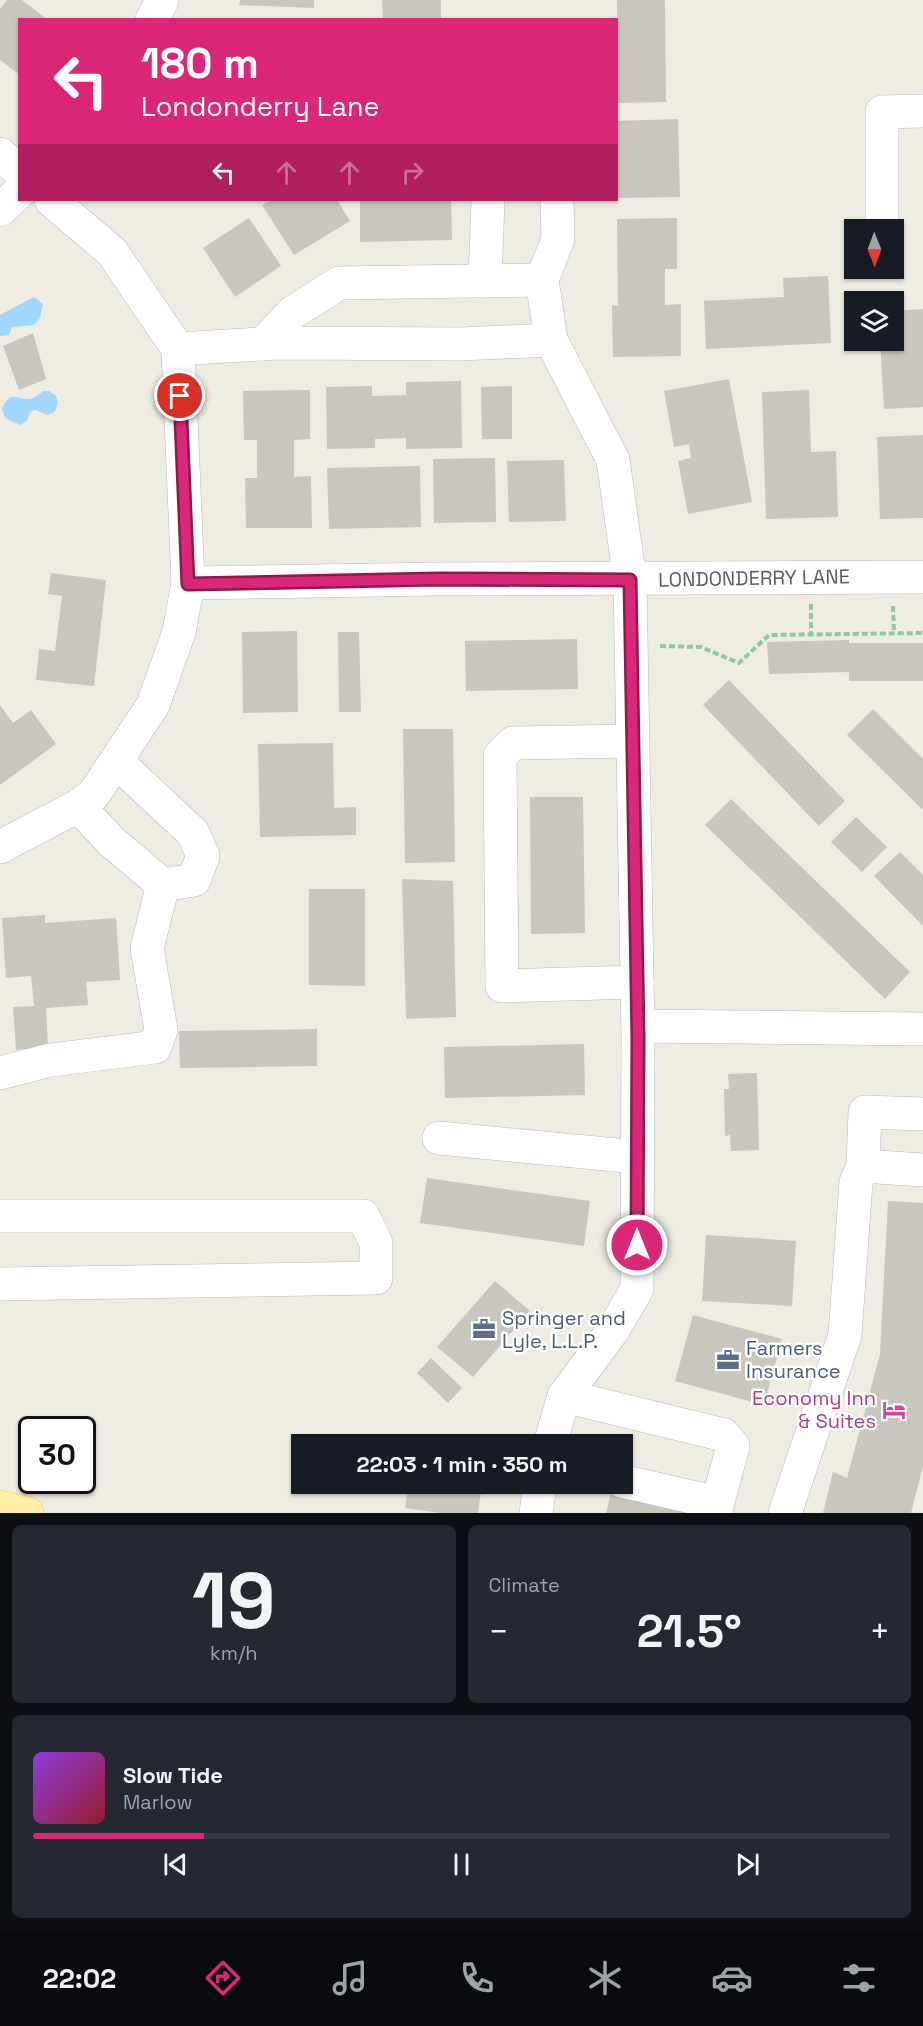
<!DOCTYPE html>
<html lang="en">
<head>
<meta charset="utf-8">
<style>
  body { margin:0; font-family:"Space Grotesk",sans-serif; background:#242831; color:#f1f3f6; height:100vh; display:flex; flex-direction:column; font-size:22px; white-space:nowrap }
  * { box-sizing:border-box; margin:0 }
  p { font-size:20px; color:#9ea1a6 }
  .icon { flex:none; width:33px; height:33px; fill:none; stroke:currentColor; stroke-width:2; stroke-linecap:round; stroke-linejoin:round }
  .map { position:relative; height:1513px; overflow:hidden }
  .side { display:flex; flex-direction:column; gap:12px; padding:12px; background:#0d0f14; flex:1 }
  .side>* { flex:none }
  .hud { position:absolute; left:18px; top:18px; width:600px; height:183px; border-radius:0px; box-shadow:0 2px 4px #0004; background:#db2777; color:#fff; overflow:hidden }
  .needle { width:39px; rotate:179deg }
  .tools { position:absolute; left:844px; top:219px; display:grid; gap:12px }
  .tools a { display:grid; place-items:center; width:60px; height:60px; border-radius:0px; background:#171b24; box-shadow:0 2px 4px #0004; font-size:30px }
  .speed { position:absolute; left:18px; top:1416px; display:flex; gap:12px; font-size:30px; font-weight:700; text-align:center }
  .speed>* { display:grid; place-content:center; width:78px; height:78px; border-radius:50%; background:#171b24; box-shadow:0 2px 4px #0004; line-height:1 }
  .speed .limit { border:3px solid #111; border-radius:9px; background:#fff; color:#111 }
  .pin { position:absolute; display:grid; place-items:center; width:51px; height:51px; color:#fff; margin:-26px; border:3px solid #fff; border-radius:50%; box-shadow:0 2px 6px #0007 }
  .me { position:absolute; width:66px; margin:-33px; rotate:0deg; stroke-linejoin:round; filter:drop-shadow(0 0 4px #0008) }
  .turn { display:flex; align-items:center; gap:21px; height:126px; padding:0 24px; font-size:27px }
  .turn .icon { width:78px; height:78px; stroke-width:2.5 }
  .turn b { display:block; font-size:42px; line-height:51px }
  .lanes { display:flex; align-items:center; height:57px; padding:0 24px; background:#0003; justify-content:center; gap:30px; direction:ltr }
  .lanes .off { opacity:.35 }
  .big { font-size:45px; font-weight:700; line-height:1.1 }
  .side .card { flex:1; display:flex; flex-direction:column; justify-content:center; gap:9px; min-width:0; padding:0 21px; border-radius:9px; background:#242831 }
  .side .dial { align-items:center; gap:0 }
  .dial b { font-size:78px; line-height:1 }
  .song { display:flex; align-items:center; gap:18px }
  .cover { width:72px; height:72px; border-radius:9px; background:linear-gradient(135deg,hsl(270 70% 55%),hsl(350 70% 35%)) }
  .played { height:6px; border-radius:3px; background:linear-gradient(90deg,#db2777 20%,#363941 20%) }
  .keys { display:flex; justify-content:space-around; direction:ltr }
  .heat { display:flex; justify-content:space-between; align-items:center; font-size:33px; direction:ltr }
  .side .tiles { flex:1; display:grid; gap:12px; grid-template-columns:1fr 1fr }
  .card:last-child { grid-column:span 2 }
  .trip { position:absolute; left:291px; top:1434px; width:342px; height:60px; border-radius:0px; background:#171b24; box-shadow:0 2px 4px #0004; font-weight:700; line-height:60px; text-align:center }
  .dock { display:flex; height:96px; justify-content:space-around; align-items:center; background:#090b0e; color:#9ea1a6 }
  .dock .icon { width:42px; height:42px }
  .dock .current { color:#db2777 }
  .dock b { font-size:27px; color:#f1f3f6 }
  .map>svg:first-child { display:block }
</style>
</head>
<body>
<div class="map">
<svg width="923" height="1513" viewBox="0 0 923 1513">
  <rect width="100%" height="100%" fill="#eeebe1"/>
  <g fill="#a0d7ff">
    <path d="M34,297L43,304L40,318L34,325L12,327L9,335L0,336V315Z"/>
    <path d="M43,391H49L56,396L58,402L55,412L48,415L35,410L30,412L27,421L20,425L5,418L2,409C11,389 14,400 30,399C35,398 40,394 43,391Z"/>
  </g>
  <g fill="#c9c6be">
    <path d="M7,0H22L48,20H20V75L0,60V9Z"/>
    <path d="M240,0H314V8L239,5Z"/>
    <path d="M382,0H441V20H383Z"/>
    <path d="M617,0H665L666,102L618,103Z"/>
    <path d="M678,119L680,197L617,198L616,121Z"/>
    <path d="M272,200H337L350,221L294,255L262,205Z"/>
    <path d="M360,200H451L452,240L360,242Z"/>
    <path d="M249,218L281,266L235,297L203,248Z"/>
    <path d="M677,218V269H665V305L681,304V356L613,357L612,305L618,306L617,219Z"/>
    <path d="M828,276L831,343L706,349L704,301L784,297L783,278Z"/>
    <path d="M923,309V407L884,409L880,340H894V311Z"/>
    <path d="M33,333L46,379L19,390L3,346Z"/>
    <path d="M729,379L752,502L688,514L678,461L691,458L689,444L674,447L664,391Z"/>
    <path d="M461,381L462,448L406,449V438L375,439V448L327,449L326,387L372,386V396L406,395V382Z"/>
    <path d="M512,386V439H482L481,387Z"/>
    <path d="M310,390V439L294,440V477L311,476L312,528H246L245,478H257V440H244L243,391Z"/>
    <path d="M809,390L811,452L836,451L838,517L766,519L762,392Z"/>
    <path d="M923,435V518L880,519L877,437Z"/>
    <path d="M495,458L496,522L434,523L433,459Z"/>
    <path d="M564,460L566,521L509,522L507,461Z"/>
    <path d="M420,466L421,527L329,529L327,468Z"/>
    <path d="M51,573L106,580L94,686L36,680L39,649L55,651L62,596L48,594Z"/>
    <path d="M297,631L298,712L243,713L242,632Z"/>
    <path d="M338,632H359L361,712H339Z"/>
    <path d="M577,639L578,689L466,691L465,641Z"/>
    <path d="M849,640V643H923V681H849V672L769,674L767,642Z"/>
    <path d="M729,680L845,801L819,826L703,705Z"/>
    <path d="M0,705L13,723L31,710L56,744L0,785Z"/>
    <path d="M873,709L923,759V810L847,735Z"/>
    <path d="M403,729H453L455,862L405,863Z"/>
    <path d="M333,743L334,808L356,807V835L260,837L258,744Z"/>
    <path d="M530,797H583L585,933L531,934Z"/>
    <path d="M731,799L910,972L885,999L705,825Z"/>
    <path d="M856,817L887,847L862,872L831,842Z"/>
    <path d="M900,852L923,875V926L874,876Z"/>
    <path d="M402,879L453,881L456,1017L406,1019Z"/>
    <path d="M309,889H365V986L309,985Z"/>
    <path d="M45,915V923L116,918L120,980L86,982L88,1005L46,1008L48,1047L16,1050L13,1007L34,1006L31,976L6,978L2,918Z"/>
    <path d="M317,1029V1066L180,1068L179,1031Z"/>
    <path d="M584,1044L585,1095L445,1098L444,1047Z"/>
    <path d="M757,1073L759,1150L731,1151L730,1135L725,1136L724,1089H729L728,1074Z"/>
    <path d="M427,1178L590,1201L584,1246L420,1223Z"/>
    <path d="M888,1201L923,1203V1466L911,1513H823L833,1472L847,1478L880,1354Z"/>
    <path d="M706,1235L796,1241L792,1306L702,1301Z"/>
    <path d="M495,1281L530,1311L473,1377L437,1347Z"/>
    <path d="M693,1315L782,1339L764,1405L675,1381Z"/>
    <path d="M431,1358L462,1388L448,1403L417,1373Z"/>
    <path d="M409,1484H482L478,1513H441L405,1508Z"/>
    <path d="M612,1489L697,1513H606Z"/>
  </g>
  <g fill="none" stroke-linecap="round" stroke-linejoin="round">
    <g stroke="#b7babf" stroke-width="34">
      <g id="minor">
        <path d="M152,20L162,0"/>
        <path d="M0,154L20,172"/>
        <path d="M0,210L20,191"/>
        <path d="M882,222V112L923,111"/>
        <path d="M542,280L558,239L557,200"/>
        <path d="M485,281L488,200"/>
        <path d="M263,344L292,313L339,283L542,280L551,340L613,460L630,580L638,1037L637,1289L613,1330L564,1396L550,1444"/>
        <path d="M178,349L277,343L461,344L551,340"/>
        <path d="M188,583L438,579L923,577"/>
        <path d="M633,741L513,743L500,756L502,986L637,982"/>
        <path d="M78,806L112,842L163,885L194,880L203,856L193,833L117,762"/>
        <path d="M0,847L78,806L94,794L153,705L179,632L188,583L178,349L112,252L51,200"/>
        <path d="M638,1026L923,1029"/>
        <path d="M0,1073L50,1060L155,1047L161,1030L147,948L163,885"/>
        <path d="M923,1114L865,1112L863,1166L923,1170"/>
        <path d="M439,1138L637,1157"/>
        <path d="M0,1216H363L376,1243V1278L0,1284"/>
        <path d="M564,1396L724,1435L733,1446L715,1513"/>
        <path d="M622,1481L718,1503"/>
        <path d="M536,1513L540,1484"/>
        <path d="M785,1513L845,1335L856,1182L863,1166"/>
      </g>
    </g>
    <g stroke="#feca4a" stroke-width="34">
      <path id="major" d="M0,1507L27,1513"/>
    </g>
    <g stroke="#91c8a0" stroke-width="4" stroke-dasharray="6 3" stroke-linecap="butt">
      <path d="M811,604V634"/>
      <path d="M893,606L894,633"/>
      <path d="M660,646L701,647L739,663L769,635L923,633"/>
    </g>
    <use href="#minor" stroke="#fff" stroke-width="33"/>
    <use href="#major" stroke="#fff0a5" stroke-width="33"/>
  </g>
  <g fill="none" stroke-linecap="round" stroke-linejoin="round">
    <g stroke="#8e194d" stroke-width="15">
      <path id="route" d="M180,396L188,584L438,579L630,580L638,1037L637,1245"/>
    </g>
    <use href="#route" stroke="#db2777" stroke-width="10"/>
  </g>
  <defs>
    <g id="office-bare" transform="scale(1.8)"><path d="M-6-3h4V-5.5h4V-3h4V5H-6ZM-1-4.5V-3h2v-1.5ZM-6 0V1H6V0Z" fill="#5c6f8a" stroke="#fff" stroke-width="2.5" paint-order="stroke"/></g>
    <g id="hotel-bare" transform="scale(1.8)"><path d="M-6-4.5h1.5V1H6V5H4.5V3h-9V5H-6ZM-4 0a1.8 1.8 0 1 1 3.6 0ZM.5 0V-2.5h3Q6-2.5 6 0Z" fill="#d1479c" stroke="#fff" stroke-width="2.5" paint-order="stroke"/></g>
  </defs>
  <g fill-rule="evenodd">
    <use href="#office-bare" x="484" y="1329"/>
    <use href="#office-bare" x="728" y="1360"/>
    <use href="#hotel-bare" x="894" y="1410"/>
  </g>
  <g text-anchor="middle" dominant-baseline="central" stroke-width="5" stroke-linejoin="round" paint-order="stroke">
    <g font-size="20" fill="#5a5e64" stroke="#fff">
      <text transform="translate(754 578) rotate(-1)">LONDONDERRY LANE</text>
    </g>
    <g font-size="20" fill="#4e5e75" stroke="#fff" text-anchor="start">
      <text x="502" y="1318">Springer and<tspan x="502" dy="23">Lyle, L.L.P.</tspan></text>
      <text x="746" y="1348">Farmers<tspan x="746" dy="23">Insurance</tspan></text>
    </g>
    <g font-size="20" fill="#b23c85" stroke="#fff" text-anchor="end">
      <text x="876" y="1398">Economy Inn<tspan x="876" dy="23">&amp; Suites</tspan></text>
    </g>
  </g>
</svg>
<div class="tools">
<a><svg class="needle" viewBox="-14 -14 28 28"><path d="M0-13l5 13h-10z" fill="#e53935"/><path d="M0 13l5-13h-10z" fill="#9ea1a6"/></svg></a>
<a><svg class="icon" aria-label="layers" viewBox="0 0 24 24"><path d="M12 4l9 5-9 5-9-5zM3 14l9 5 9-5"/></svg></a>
</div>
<div class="speed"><div class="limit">30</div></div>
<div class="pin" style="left:180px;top:396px;background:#d93025"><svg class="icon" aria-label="arrive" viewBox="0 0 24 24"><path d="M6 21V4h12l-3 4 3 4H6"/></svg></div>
<svg class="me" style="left:637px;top:1245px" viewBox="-20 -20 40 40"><circle r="17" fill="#db2777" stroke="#fff" stroke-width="3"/><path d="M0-11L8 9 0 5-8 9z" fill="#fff"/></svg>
<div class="trip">22:03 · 1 min · 350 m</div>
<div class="hud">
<div class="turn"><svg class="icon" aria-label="left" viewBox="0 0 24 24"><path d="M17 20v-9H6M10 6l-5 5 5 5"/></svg><div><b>180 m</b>Londonderry Lane</div></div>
<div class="lanes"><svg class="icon" aria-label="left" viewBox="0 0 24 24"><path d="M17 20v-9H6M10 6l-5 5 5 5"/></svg><svg class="icon off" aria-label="ahead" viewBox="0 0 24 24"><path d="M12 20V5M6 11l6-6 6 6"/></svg><svg class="icon off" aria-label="ahead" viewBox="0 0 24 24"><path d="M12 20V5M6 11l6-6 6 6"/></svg><svg class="icon off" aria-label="right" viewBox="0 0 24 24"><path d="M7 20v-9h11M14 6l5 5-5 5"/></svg></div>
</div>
</div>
<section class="side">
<div class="tiles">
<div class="card dial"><b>19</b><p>km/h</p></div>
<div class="card"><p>Climate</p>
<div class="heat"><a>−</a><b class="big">21.5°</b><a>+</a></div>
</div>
<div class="card">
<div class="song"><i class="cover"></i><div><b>Slow Tide</b><p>Marlow</p></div></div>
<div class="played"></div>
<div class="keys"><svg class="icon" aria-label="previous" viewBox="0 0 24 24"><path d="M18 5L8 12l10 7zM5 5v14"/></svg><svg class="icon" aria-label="pause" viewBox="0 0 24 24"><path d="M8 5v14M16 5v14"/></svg><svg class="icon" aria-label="next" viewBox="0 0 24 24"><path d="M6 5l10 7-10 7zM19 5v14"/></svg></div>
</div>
</div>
</section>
<nav class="dock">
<b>22:02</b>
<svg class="icon current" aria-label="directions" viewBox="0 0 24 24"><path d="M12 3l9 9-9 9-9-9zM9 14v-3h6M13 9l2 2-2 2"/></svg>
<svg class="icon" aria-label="music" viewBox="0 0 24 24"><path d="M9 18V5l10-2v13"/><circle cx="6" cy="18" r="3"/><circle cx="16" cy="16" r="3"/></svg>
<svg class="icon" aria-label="phone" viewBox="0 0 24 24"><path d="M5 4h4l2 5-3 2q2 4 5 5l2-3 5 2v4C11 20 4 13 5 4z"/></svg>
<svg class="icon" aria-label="climate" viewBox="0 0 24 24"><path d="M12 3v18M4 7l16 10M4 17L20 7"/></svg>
<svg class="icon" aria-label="car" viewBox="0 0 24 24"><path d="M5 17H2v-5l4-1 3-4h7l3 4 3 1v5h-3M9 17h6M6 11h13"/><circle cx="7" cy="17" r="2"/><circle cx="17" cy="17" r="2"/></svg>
<svg class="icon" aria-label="filters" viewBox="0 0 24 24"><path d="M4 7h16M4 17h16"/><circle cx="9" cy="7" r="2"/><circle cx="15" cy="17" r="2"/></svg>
</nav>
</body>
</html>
